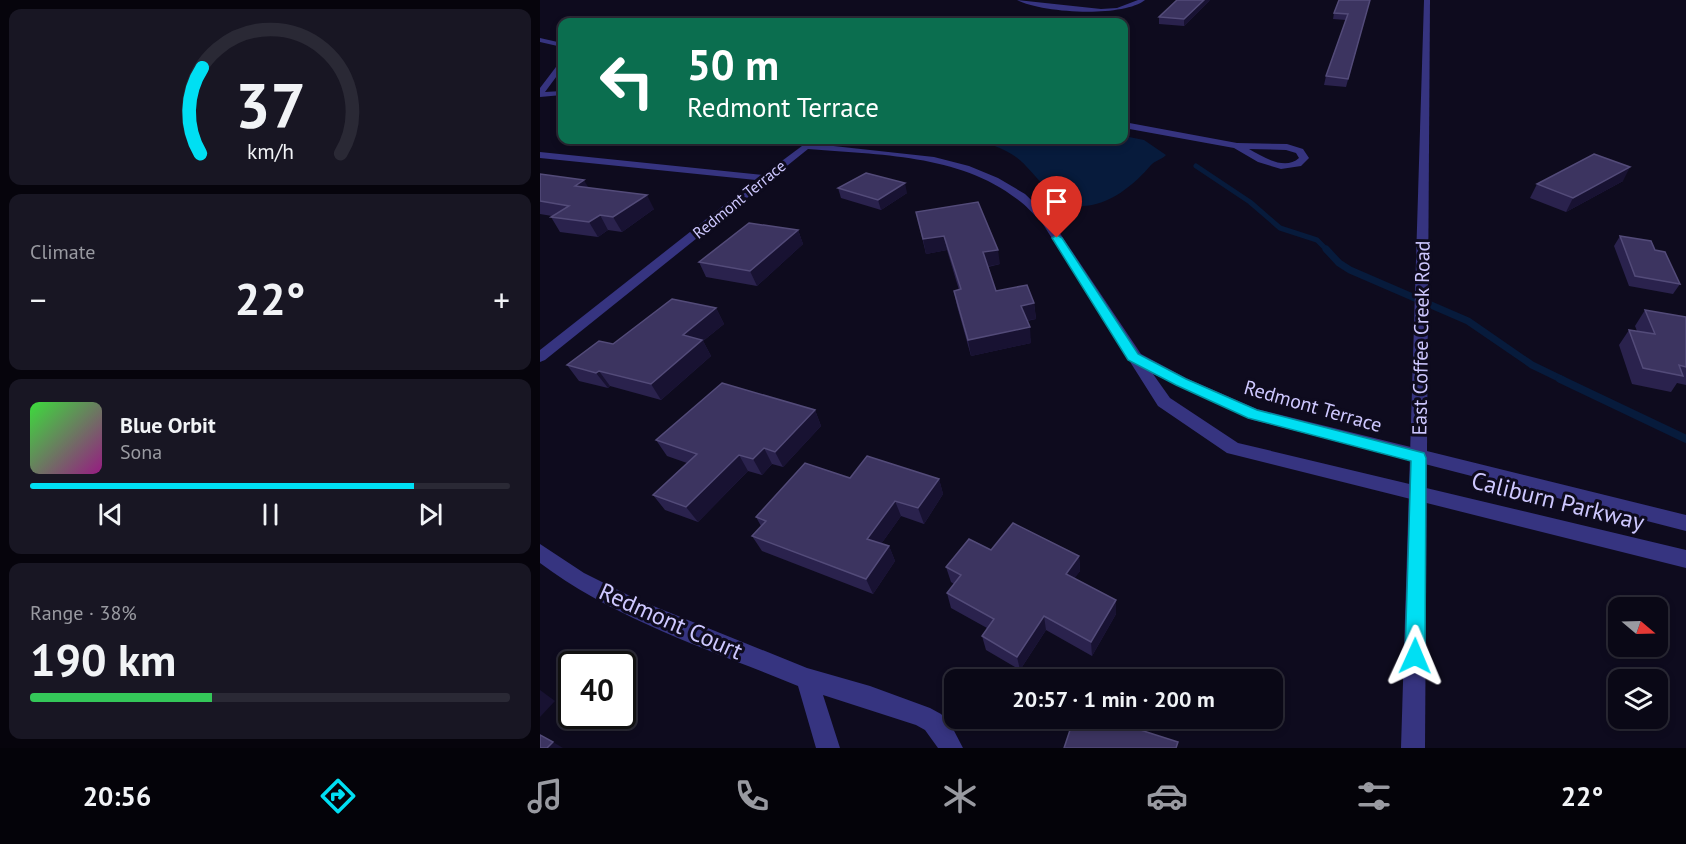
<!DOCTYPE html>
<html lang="en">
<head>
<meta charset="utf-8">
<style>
  body { margin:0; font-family:"PT Sans",sans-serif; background:#181623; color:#f1f3f6; height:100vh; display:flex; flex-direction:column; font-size:22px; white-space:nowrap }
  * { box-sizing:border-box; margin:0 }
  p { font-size:20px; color:#999aa1 }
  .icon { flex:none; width:33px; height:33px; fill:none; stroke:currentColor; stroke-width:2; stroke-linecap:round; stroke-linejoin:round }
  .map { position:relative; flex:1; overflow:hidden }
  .panel { display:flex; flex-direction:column; gap:9px; padding:9px; background:#06040c; width:540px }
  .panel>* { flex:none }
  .top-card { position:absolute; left:18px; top:18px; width:570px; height:126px; border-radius:12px; box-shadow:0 3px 9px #0003,0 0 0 2px #2a2935; background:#0b6e4f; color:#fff; overflow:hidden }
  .needle { width:39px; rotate:109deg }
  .tools { position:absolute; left:1068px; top:597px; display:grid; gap:12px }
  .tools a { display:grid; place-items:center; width:60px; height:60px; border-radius:12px; background:#0a0816; box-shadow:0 3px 9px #0003,0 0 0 2px #2a2935; font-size:30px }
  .speed { position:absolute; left:18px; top:651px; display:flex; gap:12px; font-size:30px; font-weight:700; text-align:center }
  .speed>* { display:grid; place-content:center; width:78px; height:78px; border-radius:50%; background:#0a0816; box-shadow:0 3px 9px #0003,0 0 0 2px #2a2935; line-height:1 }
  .speed .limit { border:3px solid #111; border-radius:9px; background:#fff; color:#111 }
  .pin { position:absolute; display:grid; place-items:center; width:51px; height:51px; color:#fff; margin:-62px -26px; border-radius:50% 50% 50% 0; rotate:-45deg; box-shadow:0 0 6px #0007 }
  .pin .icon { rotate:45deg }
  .me { position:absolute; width:66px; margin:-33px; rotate:1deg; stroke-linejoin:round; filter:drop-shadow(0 0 4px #0008) }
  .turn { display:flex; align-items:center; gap:21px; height:126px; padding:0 30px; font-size:27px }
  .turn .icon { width:78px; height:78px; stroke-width:2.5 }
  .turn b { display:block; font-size:42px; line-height:51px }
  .big { font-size:45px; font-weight:600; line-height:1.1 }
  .panel .tile { flex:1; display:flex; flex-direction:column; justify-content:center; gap:9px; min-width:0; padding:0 21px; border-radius:12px; background:#181623 }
  .panel .dial { align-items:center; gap:0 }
  .dial svg { height:156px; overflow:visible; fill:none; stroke:#2a2935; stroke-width:7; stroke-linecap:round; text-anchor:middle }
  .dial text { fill:#f1f3f6; stroke:none }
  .song { display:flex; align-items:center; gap:18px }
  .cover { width:72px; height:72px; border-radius:9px; background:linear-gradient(135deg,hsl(120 70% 55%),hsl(310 70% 35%)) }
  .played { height:6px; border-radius:3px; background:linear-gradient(90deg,#00dff3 80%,#2a2935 80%) }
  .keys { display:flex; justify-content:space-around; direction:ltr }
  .heat { display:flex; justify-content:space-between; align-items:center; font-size:33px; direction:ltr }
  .charge { height:9px; border-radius:4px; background:linear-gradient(90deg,#34c759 38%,#2a2935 0) }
  .trip { position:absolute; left:404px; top:669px; width:339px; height:60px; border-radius:12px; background:#0a0816; box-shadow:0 3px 9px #0003,0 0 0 2px #2a2935; font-weight:600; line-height:60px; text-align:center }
  .menu { display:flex; height:96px; justify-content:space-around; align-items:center; background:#040309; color:#999aa1 }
  .menu .icon { width:42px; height:42px }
  .menu .selected { color:#00dff3 }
  .menu b { font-size:27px; color:#f1f3f6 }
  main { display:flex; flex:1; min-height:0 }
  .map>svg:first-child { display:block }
</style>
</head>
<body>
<main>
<section class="panel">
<div class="tile dial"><svg viewBox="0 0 100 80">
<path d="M14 69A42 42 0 1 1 86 69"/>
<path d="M14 69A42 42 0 0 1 15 25" stroke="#00dff3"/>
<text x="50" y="56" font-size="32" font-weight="700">37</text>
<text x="50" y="72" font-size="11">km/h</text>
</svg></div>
<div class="tile"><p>Climate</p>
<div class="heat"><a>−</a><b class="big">22°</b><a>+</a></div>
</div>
<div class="tile">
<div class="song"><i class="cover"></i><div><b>Blue Orbit</b><p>Sona</p></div></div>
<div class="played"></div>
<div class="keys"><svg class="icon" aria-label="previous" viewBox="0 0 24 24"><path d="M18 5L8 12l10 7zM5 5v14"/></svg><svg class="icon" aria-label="pause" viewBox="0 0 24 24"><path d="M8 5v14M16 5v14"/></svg><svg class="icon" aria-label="next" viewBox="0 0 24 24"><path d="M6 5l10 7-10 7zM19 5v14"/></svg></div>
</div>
<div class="tile"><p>Range · 38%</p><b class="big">190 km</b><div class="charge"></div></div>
</section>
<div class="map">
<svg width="1146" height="748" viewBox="0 0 1146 748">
  <rect width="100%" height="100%" fill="#0e0b1e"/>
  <path fill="#071b3c" d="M584,136L604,140L626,155C621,160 616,160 611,165C595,184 569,206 542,206C529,207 515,194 506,187C494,177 486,163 473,155C462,148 450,144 439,140H584Z"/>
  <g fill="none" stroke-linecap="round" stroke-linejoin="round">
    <path stroke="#071b3c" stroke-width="5" d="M656,166L710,202L740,228L777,240L787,250"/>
    <path stroke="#071b3c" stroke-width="7" d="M786,249L799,263L810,270L928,321L992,365L1023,380"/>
    <path stroke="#071b3c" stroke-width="8" d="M1020,379L1146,439"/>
    <g fill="#363480" fill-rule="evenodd">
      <path d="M477,0L561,9L577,8L598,0H605C582,18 502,13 477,0Z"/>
      <path d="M0,38L22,43V47L0,42Z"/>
      <path d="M19,63H22V69L5,92L22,91V95L0,97V88Z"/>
      <path d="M584,122L697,143L747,144L763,149L769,158L761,166L741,169L718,162L694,148L584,128ZM709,149L746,150L756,153L759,158C745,171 723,157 709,149Z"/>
      <path d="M266,143L394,157L429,166L458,178L485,194L509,217L601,354L646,378L717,409L1146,515V531L713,420L613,374L630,398L698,443L1146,550V568L687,453L618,406L501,221C493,214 486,205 477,199C419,154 338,155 268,149L5,360L0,362V350L216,180L0,158V152L223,175Z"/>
      <path d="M0,544L44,573L96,599L267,668L330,686L390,708L401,714L411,725L423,748H398L385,730L376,725L283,695L300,748H276L258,686C171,650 76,620 0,563Z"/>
    </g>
    <path fill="#363480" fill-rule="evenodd" d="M884,0H890L885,748H861Z"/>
  </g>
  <g fill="#2a224d">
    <path d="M670,0L644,26L619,24V17Z"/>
    <path d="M830,0L806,87L784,85L786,76L806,20L793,19L794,13Z"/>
    <path d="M0,174L48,188L114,209L82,232L68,230L58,237L20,232L11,217L12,216L0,214Z"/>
    <path d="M1083,181L1026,212L990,198L997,184Z"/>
    <path d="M298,188L367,193L341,210L301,198Z"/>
    <path d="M376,212L460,264L448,267L456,291L494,303L496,319L487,321L491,343L431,356L417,306L414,291L419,290L407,250L386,254Z"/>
    <path d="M258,230L263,244L217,286L166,277L159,262Z"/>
    <path d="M1080,236L1115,250L1140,284L1133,294L1089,286L1074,246Z"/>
    <path d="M176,308L184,324L163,341L171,356L121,400L70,386L68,388L39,381L27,365L73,344Z"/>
    <path d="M1105,310L1146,317V385L1137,383L1131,392L1092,384L1079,345L1089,330L1097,331L1095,326Z"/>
    <path d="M275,410L281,426L243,467L232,464L222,475L208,471L158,522L125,510L113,495L147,463L127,456L116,440Z"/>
    <path d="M310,478L399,479L403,494L384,524L361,516L341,544L349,546L355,561L333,594L222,551L212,536L221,526L216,517Z"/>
    <path d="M451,550L539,556L540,571L534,578L576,600V614L552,656L506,630L480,670L446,650L442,636L447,628L411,608L407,593L414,584L411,582L406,567Z"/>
  </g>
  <g fill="#181232">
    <path d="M664,0H670L644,26V19Z"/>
    <path d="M1090,167L1083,181L1026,212L1033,198Z"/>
    <path d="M44,180L52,194L35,186Z"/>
    <path d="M365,183L367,193L341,210L338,200Z"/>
    <path d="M107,195L114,209L82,232L73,217Z"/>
    <path d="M60,215L68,230L58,237L49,222Z"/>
    <path d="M258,230L263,244L217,286L210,271Z"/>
    <path d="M404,236L407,250L386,254L383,239Z"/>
    <path d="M458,250L460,264L445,267L443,252Z"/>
    <path d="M494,303L496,319L483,321L481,306Z"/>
    <path d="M176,308L184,324L163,341L171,356L121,400L111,384L143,335Z"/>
    <path d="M490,327L491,343L431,356L428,340Z"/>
    <path d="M59,371L70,386L68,388L56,373Z"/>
    <path d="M275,410L281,426L243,467L235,452Z"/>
    <path d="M224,448L232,464L222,475L213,459Z"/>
    <path d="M199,455L208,471L158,522L146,507Z"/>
    <path d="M399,479L403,494L384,524L378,508Z"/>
    <path d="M355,501L361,516L334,554L327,539Z"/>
    <path d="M349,546L355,561L333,594L326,579Z"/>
    <path d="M539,556L540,571L527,589L526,574Z"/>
    <path d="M576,600V614L552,656L551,642Z"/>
    <path d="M504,616L506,630L480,670L477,657Z"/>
    <path d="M0,690L15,701L0,717Z"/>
    <path d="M13,742L23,748H7Z"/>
  </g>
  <g fill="#3c3460" stroke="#534b79" stroke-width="1.5">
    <path d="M637,0H664L644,19L619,17Z"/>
    <path d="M799,0H830L808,79L786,76L808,14L794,13Z"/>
    <path d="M1054,154L1090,167L1033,198L997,184Z"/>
    <path d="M326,173L365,183L338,200L298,188Z"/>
    <path d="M0,174L44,180L35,186L107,195L73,217L60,215L49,222L11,217L29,206L0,201Z"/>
    <path d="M438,202L458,250L443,252L456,291L487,285L494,303L481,306L490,327L428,340L414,291L421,289L404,236L383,239L376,212Z"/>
    <path d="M209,223L258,230L210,271L159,262Z"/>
    <path d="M1080,236L1111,241L1115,250L1125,252L1140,284L1095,276Z"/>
    <path d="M132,299L176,308L143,335L162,340L111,384L59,371L56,373L27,365L59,341L73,344Z"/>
    <path d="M1105,310L1146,317V367L1139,365L1143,376L1103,368L1089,330L1115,334Z"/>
    <path d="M182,383L275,410L235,452L224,448L213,459L199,455L146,507L113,495L157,454L116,440Z"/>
    <path d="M327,456L399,479L378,508L355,501L327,539L349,546L326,579L212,536L226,521L216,517L265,463L310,478Z"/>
    <path d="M473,523L539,556L526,574L576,600L551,642L504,616L477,657L442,636L454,619L407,593L421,575L406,567L429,539L451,550Z"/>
    <path d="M534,718H563L638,742L636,748H524Z"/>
    <path d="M0,735L13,742L7,748H0Z"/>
  </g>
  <path fill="#00dff3" stroke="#00919e" stroke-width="1.5" d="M517,235L522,238L598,354L646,379L717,410L884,453L886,458L885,656L882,663L875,666L868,663L865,656L871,461L708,418L636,385L588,360L512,238Z"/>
  <g text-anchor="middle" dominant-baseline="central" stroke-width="6" stroke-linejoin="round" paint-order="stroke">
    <g font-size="16" fill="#cec8ff" stroke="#0e0b1e">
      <text transform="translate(199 199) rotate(-39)">Redmont Terrace</text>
    </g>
    <g font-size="20" fill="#cec8ff" stroke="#0e0b1e">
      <text transform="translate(881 338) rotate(-89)">East Coffee Creek Road</text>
      <text transform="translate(773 406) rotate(16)">Redmont Terrace</text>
    </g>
    <g font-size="24" fill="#cec8ff" stroke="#0e0b1e">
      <text transform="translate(1018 501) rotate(14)">Caliburn Parkway</text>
      <text transform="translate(131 621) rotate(24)">Redmont Court</text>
    </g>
  </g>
</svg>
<div class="tools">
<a><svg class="needle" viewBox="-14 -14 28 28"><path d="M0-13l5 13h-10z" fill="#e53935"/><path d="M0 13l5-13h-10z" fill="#999aa1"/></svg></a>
<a><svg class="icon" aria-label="layers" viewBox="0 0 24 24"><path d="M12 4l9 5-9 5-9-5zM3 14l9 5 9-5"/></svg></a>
</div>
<div class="speed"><div class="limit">40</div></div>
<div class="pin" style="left:517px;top:238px;background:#d93025"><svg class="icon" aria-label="arrive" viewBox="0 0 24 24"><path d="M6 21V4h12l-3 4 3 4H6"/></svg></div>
<svg class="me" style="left:875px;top:656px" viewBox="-20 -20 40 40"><path d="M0-17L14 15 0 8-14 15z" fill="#00dff3" stroke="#fff" stroke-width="4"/></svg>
<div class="trip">20:57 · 1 min · 200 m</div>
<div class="top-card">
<div class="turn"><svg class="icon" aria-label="left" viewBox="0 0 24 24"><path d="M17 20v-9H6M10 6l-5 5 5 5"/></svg><div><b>50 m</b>Redmont Terrace</div></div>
</div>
</div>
</main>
<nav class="menu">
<b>20:56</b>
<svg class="icon selected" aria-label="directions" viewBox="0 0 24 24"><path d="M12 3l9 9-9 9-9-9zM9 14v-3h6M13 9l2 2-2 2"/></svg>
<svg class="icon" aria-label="music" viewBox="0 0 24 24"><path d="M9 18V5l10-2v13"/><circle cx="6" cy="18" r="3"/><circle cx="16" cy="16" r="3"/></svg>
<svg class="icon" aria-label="phone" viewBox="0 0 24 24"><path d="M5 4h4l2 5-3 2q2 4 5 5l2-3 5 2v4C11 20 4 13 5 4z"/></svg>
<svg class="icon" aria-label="climate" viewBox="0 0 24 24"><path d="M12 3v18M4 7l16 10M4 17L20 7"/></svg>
<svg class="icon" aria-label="car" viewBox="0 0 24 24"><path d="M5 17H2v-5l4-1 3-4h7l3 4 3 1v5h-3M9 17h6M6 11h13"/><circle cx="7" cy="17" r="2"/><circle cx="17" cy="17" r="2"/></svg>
<svg class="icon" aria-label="filters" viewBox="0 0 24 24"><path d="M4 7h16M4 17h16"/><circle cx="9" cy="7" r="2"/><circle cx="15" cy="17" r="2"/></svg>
<b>22°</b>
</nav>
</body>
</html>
